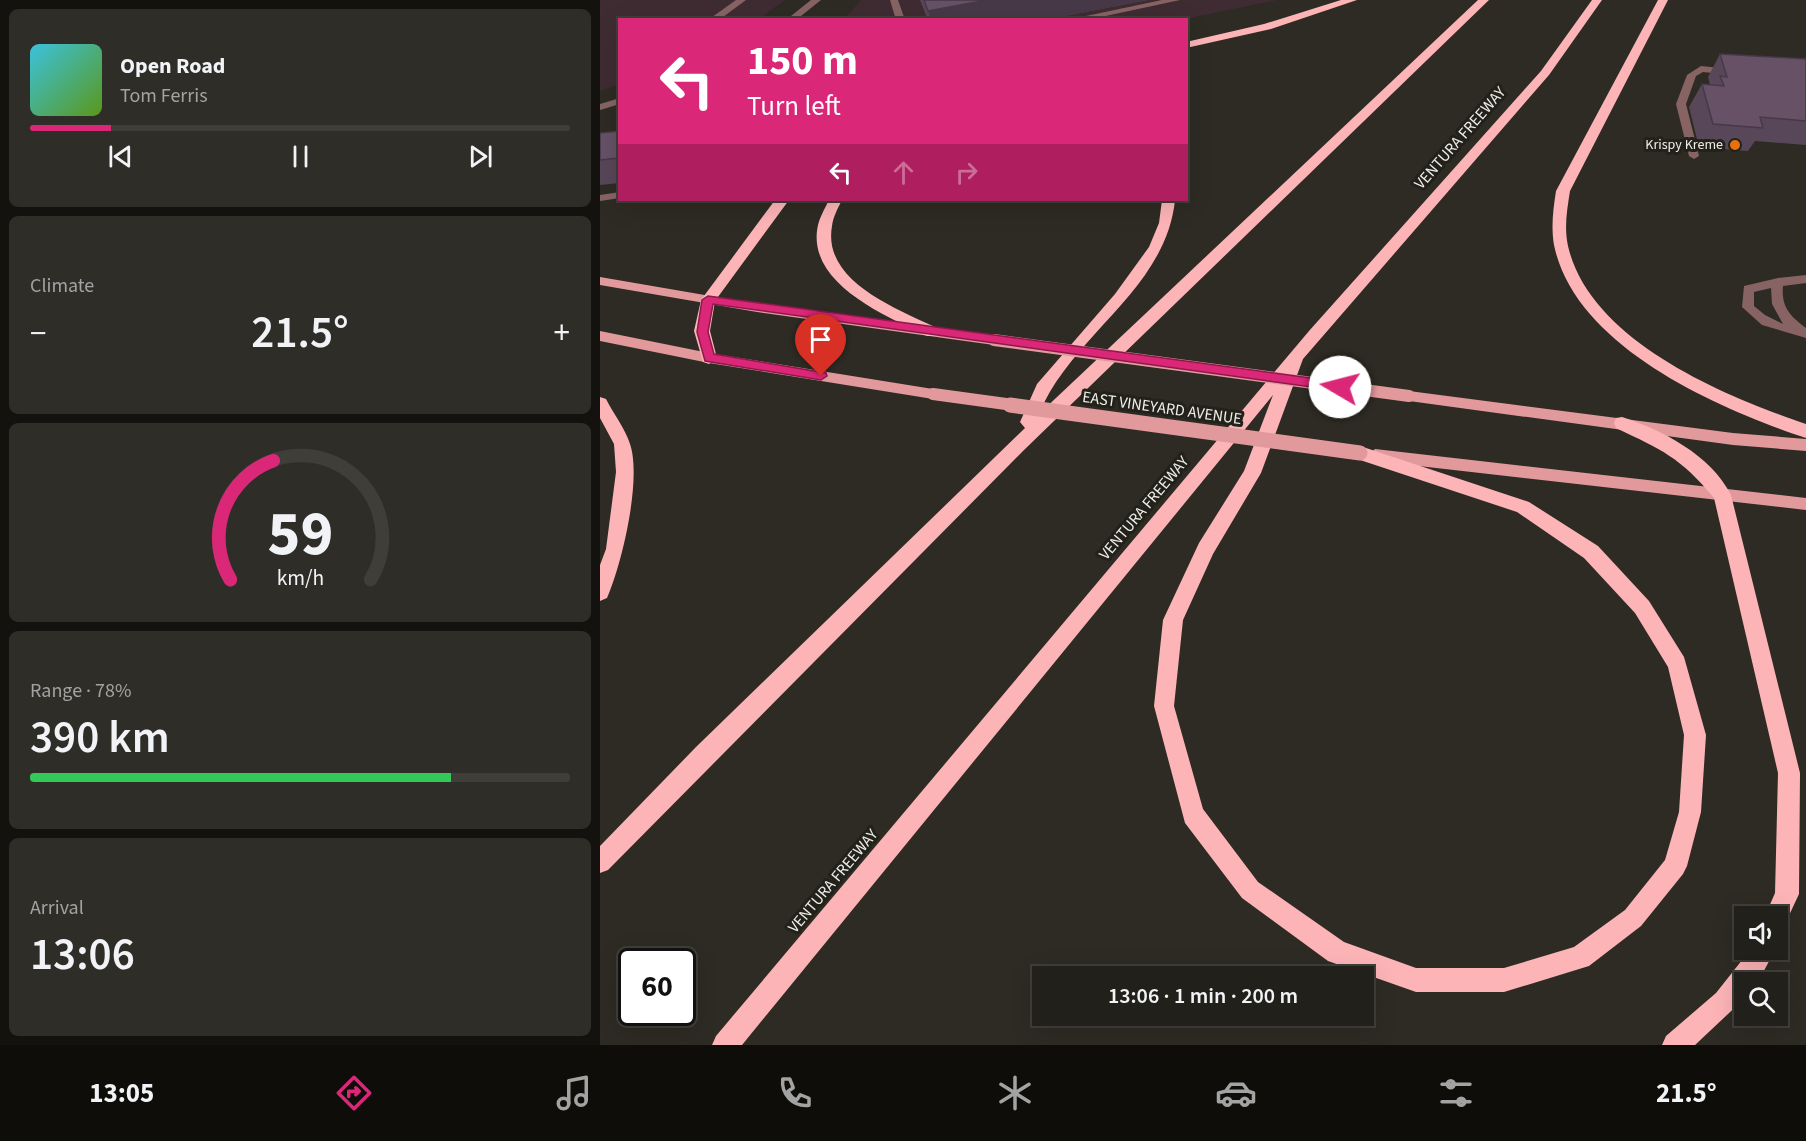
<!DOCTYPE html>
<html lang="en">
<head>
<meta charset="utf-8">
<style>
  body { margin:0; font-family:"Source Sans 3",sans-serif; background:#2e2d27; color:#f1f3f6; height:100vh; display:flex; flex-direction:column; font-size:22px; white-space:nowrap }
  * { box-sizing:border-box; margin:0 }
  p { font-size:20px; color:#a2a3a2 }
  .icon { flex:none; width:33px; height:33px; fill:none; stroke:currentColor; stroke-width:2; stroke-linecap:round; stroke-linejoin:round }
  .map { position:relative; flex:1; overflow:hidden }
  .drawer { display:flex; flex-direction:column; gap:9px; padding:9px; background:#13120e; width:600px }
  .drawer>* { flex:none }
  .top-card { position:absolute; left:18px; top:18px; width:570px; height:183px; border-radius:0px; box-shadow:0 6px 24px #0002,0 0 0 2px #3f3e39; background:#db2777; color:#fff; overflow:hidden }
  .fabs { position:absolute; left:1134px; top:906px; display:grid; gap:12px }
  .fabs a { display:grid; place-items:center; width:54px; height:54px; border-radius:0px; background:#22201a; box-shadow:0 6px 24px #0002,0 0 0 2px #3f3e39; font-size:30px }
  .speed { position:absolute; left:18px; top:948px; display:flex; gap:12px; font-size:30px; font-weight:700; text-align:center }
  .speed>* { display:grid; place-content:center; width:78px; height:78px; border-radius:50%; background:#22201a; box-shadow:0 6px 24px #0002,0 0 0 2px #3f3e39; line-height:1 }
  .speed .limit { border:3px solid #111; border-radius:9px; background:#fff; color:#111 }
  .pin { position:absolute; display:grid; place-items:center; width:51px; height:51px; color:#fff; margin:-62px -26px; border-radius:50% 50% 50% 0; rotate:-45deg; box-shadow:0 0 6px #0007 }
  .pin .icon { rotate:45deg }
  .me { position:absolute; width:66px; margin:-33px; rotate:278deg; stroke-linejoin:round; filter:drop-shadow(0 0 4px #0008) }
  .turn { display:flex; align-items:center; gap:21px; height:126px; padding:0 30px; font-size:27px }
  .turn .icon { width:78px; height:78px; stroke-width:2.5 }
  .turn b { display:block; font-size:42px; line-height:51px }
  .lanes { display:flex; align-items:center; height:57px; padding:0 30px; background:#0003; justify-content:center; gap:30px; direction:ltr }
  .lanes .off { opacity:.35 }
  .big { font-size:45px; font-weight:600; line-height:1.1 }
  .drawer .widget { flex:1; display:flex; flex-direction:column; justify-content:center; gap:9px; min-width:0; padding:0 21px; border-radius:9px; background:#2e2d27 }
  .drawer .dial { align-items:center; gap:0 }
  .dial svg { height:156px; overflow:visible; fill:none; stroke:#3f3e39; stroke-width:7; stroke-linecap:round; text-anchor:middle }
  .dial text { fill:#f1f3f6; stroke:none }
  .song { display:flex; align-items:center; gap:18px }
  .cover { width:72px; height:72px; border-radius:9px; background:linear-gradient(135deg,hsl(190 70% 55%),hsl(90 70% 35%)) }
  .played { height:6px; border-radius:3px; background:linear-gradient(90deg,#db2777 15%,#3f3e39 15%) }
  .keys { display:flex; justify-content:space-around; direction:ltr }
  .heat { display:flex; justify-content:space-between; align-items:center; font-size:33px; direction:ltr }
  .charge { height:9px; border-radius:4px; background:linear-gradient(90deg,#34c759 78%,#3f3e39 0) }
  .trip { position:absolute; left:432px; top:966px; width:342px; height:60px; border-radius:0px; background:#22201a; box-shadow:0 6px 24px #0002,0 0 0 2px #3f3e39; font-weight:600; line-height:60px; text-align:center }
  .tabs { display:flex; height:96px; justify-content:space-around; align-items:center; background:#0e0d0a; color:#a2a3a2 }
  .tabs .icon { width:42px; height:42px }
  .tabs .current { color:#db2777 }
  .tabs b { font-size:27px; color:#f1f3f6 }
  main { display:flex; flex:1; min-height:0 }
  .map>svg:first-child { display:block }
</style>
</head>
<body>
<main>
<section class="drawer">
<div class="widget">
<div class="song"><i class="cover"></i><div><b>Open Road</b><p>Tom Ferris</p></div></div>
<div class="played"></div>
<div class="keys"><svg class="icon" aria-label="previous" viewBox="0 0 24 24"><path d="M18 5L8 12l10 7zM5 5v14"/></svg><svg class="icon" aria-label="pause" viewBox="0 0 24 24"><path d="M8 5v14M16 5v14"/></svg><svg class="icon" aria-label="next" viewBox="0 0 24 24"><path d="M6 5l10 7-10 7zM19 5v14"/></svg></div>
</div>
<div class="widget"><p>Climate</p>
<div class="heat"><a>−</a><b class="big">21.5°</b><a>+</a></div>
</div>
<div class="widget dial"><svg viewBox="0 0 100 80">
<path d="M14 69A42 42 0 1 1 86 69"/>
<path d="M14 69A42 42 0 0 1 36 8" stroke="#db2777"/>
<text x="50" y="56" font-size="32" font-weight="700">59</text>
<text x="50" y="72" font-size="11">km/h</text>
</svg></div>
<div class="widget"><p>Range · 78%</p><b class="big">390 km</b><div class="charge"></div></div>
<div class="widget"><p>Arrival</p><b class="big">13:06</b></div>
</section>
<div class="map">
<svg width="1206" height="1045" viewBox="0 0 1206 1045">
  <rect width="100%" height="100%" fill="#2d2b23"/>
  <g fill="#3f2c33">
    <path d="M0,0H185L159,19L20,20L19,84L0,91Z"/>
    <path d="M261,0H677L580,20H243Z"/>
  </g>
  <g fill="none" stroke-linecap="round" stroke-linejoin="round">
    <g fill="#876364" fill-rule="evenodd">
      <path d="M136,0H146L119,20H108Z"/>
      <path d="M290,0H298L305,20H296Z"/>
      <path d="M562,0H580L487,20H467Z"/>
      <path d="M1101,66L1131,69L1136,72L1131,75L1103,72L1096,76L1086,104L1099,156L1094,159L1089,156L1076,104L1087,75Z"/>
      <path d="M20,192V198L0,201V195Z"/>
      <path d="M1206,275V283L1183,286C1181,307 1190,316 1206,328V338L1162,325L1142,307L1144,286L1178,278ZM1171,288L1172,304L1183,324L1165,315L1154,306V292Z"/>
    </g>
    <g fill="#876364" fill-rule="evenodd">
      <path d="M211,0H221L196,20H186Z"/>
      <path d="M20,98V104L0,110V104Z"/>
    </g>
    <g fill="#e2999c" fill-rule="evenodd">
      <path d="M0,277L157,304L394,335L400,340L394,345L157,312L0,285Z"/>
      <path d="M0,331L109,353L333,389L340,394L333,399L109,363L0,341Z"/>
      <path d="M809,391L1133,433L1206,439V451L1133,445L809,401L802,396Z"/>
      <path d="M775,449L1206,498V510L775,461L768,455Z"/>
    </g>
    <g fill="#fcb4b7" fill-rule="evenodd">
      <path d="M741,0H757L671,29L586,48V42L664,24Z"/>
      <path d="M878,0H889L423,451L8,870L0,873V846L96,747L425,428L420,422L437,384L515,294L549,247L559,223L562,200H575C566,290 471,335 439,414Z"/>
      <path d="M992,0H1002L949,75L703,359L661,473L613,554L583,620L574,706L603,809L658,882L744,942L816,968H904L974,947L1025,910L1065,860L1079,812L1084,735L1068,667L1035,613L984,558L917,512L754,458L752,453L754,448L760,446L929,502L998,546L1049,601L1084,657L1106,735L1101,812L1087,866L1083,874L1041,926L989,966L904,992H816L728,961L642,898L585,823L554,706L563,620L599,543L644,471L673,395L142,1045H112L116,1036L709,331L941,71Z"/>
      <path d="M1058,0H1068L970,191C967,210 964,227 968,246C990,341 1124,396 1206,424V438C1119,409 975,347 954,245C951,227 953,210 956,191Z"/>
      <path d="M175,200H189L115,301L110,331L117,358L109,364L103,362L94,331L101,300Z"/>
      <path d="M229,200H242C238,208 233,217 232,226C222,282 298,309 337,328L340,332L337,336H327C286,316 205,283 218,225C220,217 225,208 229,200Z"/>
      <path d="M0,397L6,399C13,413 25,428 30,444C42,479 22,564 7,598L0,601V565L6,549L16,472L14,444L0,418Z"/>
      <path d="M1022,417C1062,430 1111,455 1131,495L1200,773L1199,894L1185,924L1178,928V916H1165L1175,893L1178,773L1114,498C1080,457 1062,450 1016,428L1014,423L1016,418Z"/>
      <path d="M1150,950H1175L1158,982H1144V999L1095,1045H1062L1066,1036L1116,993Z"/>
    </g>
    <g stroke="#e2999c" stroke-width="12">
      <path d="M394,340L809,396"/>
      <path d="M333,394L421,406"/>
    </g>
    <path stroke="#e2999c" stroke-width="15" d="M410,405L760,453"/>
  </g>
  <g fill="#584659">
    <path d="M320,0H548L444,20H328Z"/>
    <path d="M1120,54L1206,59V145L1155,141L1148,151L1099,147L1089,107L1102,84L1110,85L1108,77Z"/>
    <path d="M20,131V183L0,185V133Z"/>
  </g>
  <path fill="#473948" d="M387,0H548L444,20H331L328,11Z"/>
  <g fill="#665167" stroke="#473948" stroke-width="1.5">
    <path d="M324,0H387L328,11Z"/>
    <path d="M1120,54L1206,59V121L1160,117L1163,128L1113,124L1102,84L1124,86L1120,76L1127,77Z"/>
    <path d="M20,131V158L0,160V133Z"/>
  </g>
  <path fill="#db2777" stroke="#8e194d" stroke-width="1.5" d="M108,296L740,382L746,387L740,391L113,304L108,332L114,354L226,373L227,376L221,380L105,361L97,332L102,300Z"/>
  <circle fill="#e8710a" stroke="#23221a" stroke-width="2" cx="1135" cy="145" r="6"/>
  <g text-anchor="middle" dominant-baseline="central" stroke-width="6" stroke-linejoin="round" paint-order="stroke">
    <g font-size="14" fill="#f0eee9" stroke="#23221a" text-anchor="end">
      <text x="1123" y="145">Krispy Kreme</text>
    </g>
    <g font-size="16" fill="#f0eee9" stroke="#23221a">
      <text transform="translate(860 138) rotate(-49)">VENTURA FREEWAY</text>
      <text transform="translate(562 408) rotate(8)">EAST VINEYARD AVENUE</text>
      <text transform="translate(544 508) rotate(-50)">VENTURA FREEWAY</text>
      <text transform="translate(233 881) rotate(-50)">VENTURA FREEWAY</text>
    </g>
  </g>
</svg>
<div class="fabs">
<a><svg class="icon" aria-label="sound" viewBox="0 0 24 24"><path d="M4 9h4l5-4v14l-5-4H4zM17 9q2 3 0 6"/></svg></a>
<a><svg class="icon" aria-label="search" viewBox="0 0 24 24"><circle cx="10" cy="10" r="6"/><path d="M15 15l6 6"/></svg></a>
</div>
<div class="speed"><div class="limit">60</div></div>
<div class="pin" style="left:221px;top:376px;background:#d93025"><svg class="icon" aria-label="arrive" viewBox="0 0 24 24"><path d="M6 21V4h12l-3 4 3 4H6"/></svg></div>
<svg class="me" style="left:740px;top:387px" viewBox="-20 -20 40 40"><circle r="19" fill="#fff"/><path d="M0-13L10 11 0 6-10 11z" fill="#db2777"/></svg>
<div class="trip">13:06 · 1 min · 200 m</div>
<div class="top-card">
<div class="turn"><svg class="icon" aria-label="left" viewBox="0 0 24 24"><path d="M17 20v-9H6M10 6l-5 5 5 5"/></svg><div><b>150 m</b>Turn left</div></div>
<div class="lanes"><svg class="icon" aria-label="left" viewBox="0 0 24 24"><path d="M17 20v-9H6M10 6l-5 5 5 5"/></svg><svg class="icon off" aria-label="ahead" viewBox="0 0 24 24"><path d="M12 20V5M6 11l6-6 6 6"/></svg><svg class="icon off" aria-label="right" viewBox="0 0 24 24"><path d="M7 20v-9h11M14 6l5 5-5 5"/></svg></div>
</div>
</div>
</main>
<nav class="tabs">
<b>13:05</b>
<svg class="icon current" aria-label="directions" viewBox="0 0 24 24"><path d="M12 3l9 9-9 9-9-9zM9 14v-3h6M13 9l2 2-2 2"/></svg>
<svg class="icon" aria-label="music" viewBox="0 0 24 24"><path d="M9 18V5l10-2v13"/><circle cx="6" cy="18" r="3"/><circle cx="16" cy="16" r="3"/></svg>
<svg class="icon" aria-label="phone" viewBox="0 0 24 24"><path d="M5 4h4l2 5-3 2q2 4 5 5l2-3 5 2v4C11 20 4 13 5 4z"/></svg>
<svg class="icon" aria-label="climate" viewBox="0 0 24 24"><path d="M12 3v18M4 7l16 10M4 17L20 7"/></svg>
<svg class="icon" aria-label="car" viewBox="0 0 24 24"><path d="M5 17H2v-5l4-1 3-4h7l3 4 3 1v5h-3M9 17h6M6 11h13"/><circle cx="7" cy="17" r="2"/><circle cx="17" cy="17" r="2"/></svg>
<svg class="icon" aria-label="filters" viewBox="0 0 24 24"><path d="M4 7h16M4 17h16"/><circle cx="9" cy="7" r="2"/><circle cx="15" cy="17" r="2"/></svg>
<b>21.5°</b>
</nav>
</body>
</html>
